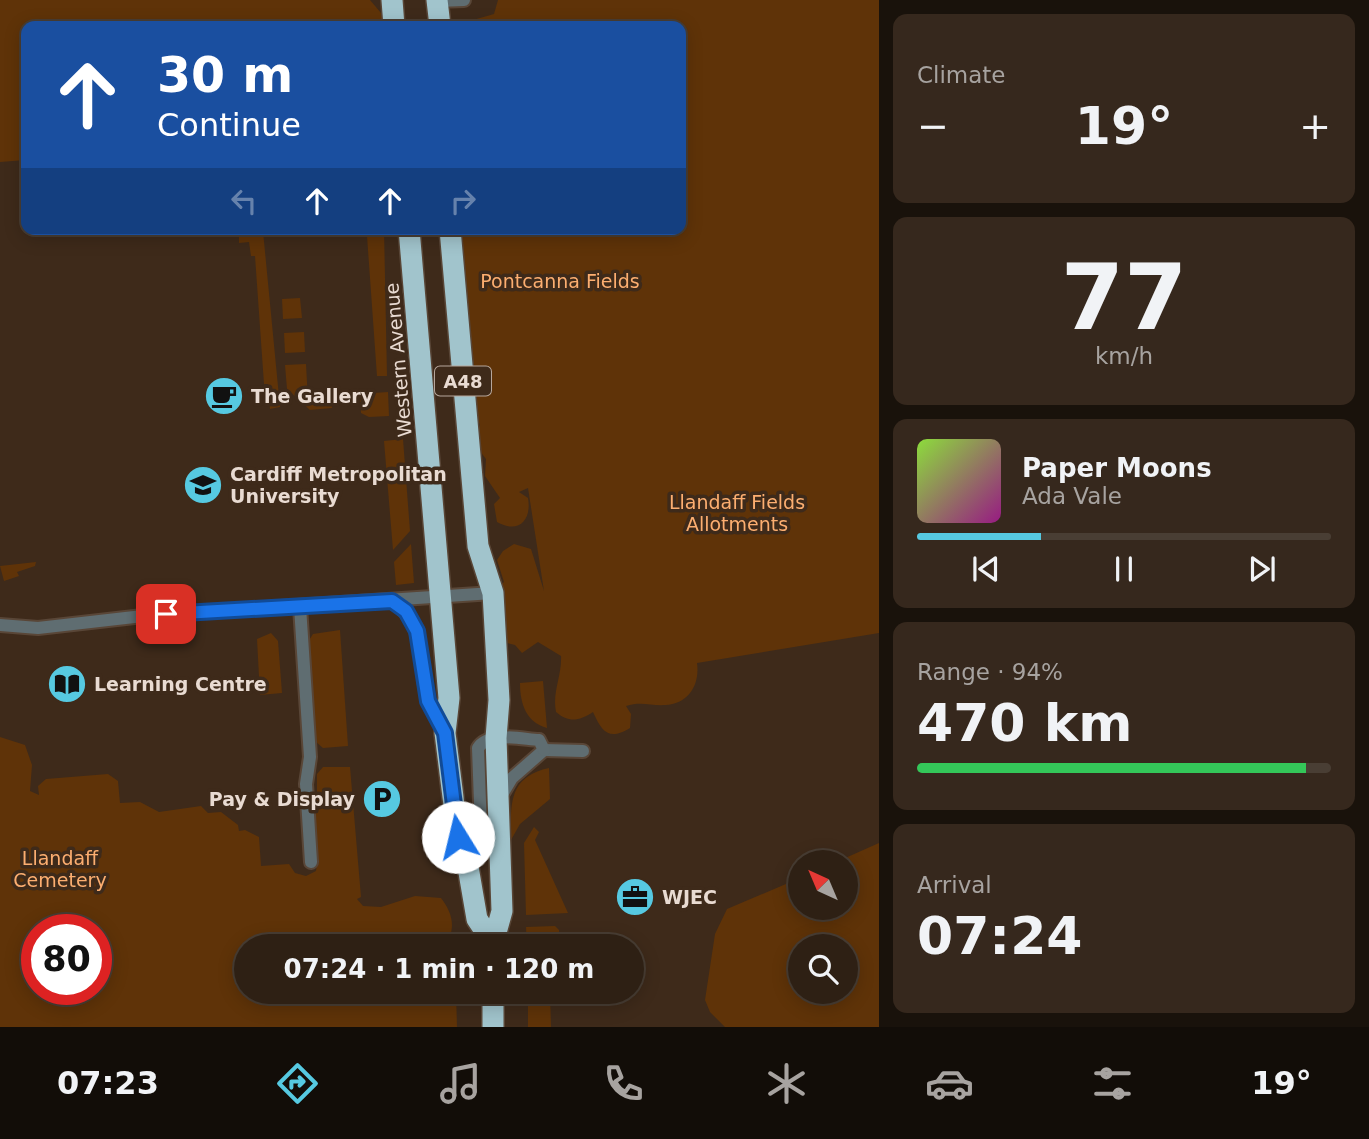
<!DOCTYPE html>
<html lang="en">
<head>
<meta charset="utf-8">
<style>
  body { margin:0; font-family:"DejaVu Sans",sans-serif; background:#36281d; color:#f1f3f6; height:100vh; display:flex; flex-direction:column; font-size:26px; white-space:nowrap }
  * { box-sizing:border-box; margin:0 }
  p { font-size:23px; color:#a7a3a0 }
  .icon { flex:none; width:38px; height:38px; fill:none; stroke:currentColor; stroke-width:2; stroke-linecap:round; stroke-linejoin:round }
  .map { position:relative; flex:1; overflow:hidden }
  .drawer { display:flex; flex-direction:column; gap:14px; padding:14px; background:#19120b; width:490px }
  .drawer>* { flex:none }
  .banner { position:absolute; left:21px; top:21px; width:665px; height:214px; border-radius:14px; box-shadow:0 4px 18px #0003,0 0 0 2px #493e34; background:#1a4fa0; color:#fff; overflow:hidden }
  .needle { width:46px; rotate:316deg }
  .fabs { position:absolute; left:788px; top:850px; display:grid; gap:14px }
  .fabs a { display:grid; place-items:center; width:70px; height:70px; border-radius:50%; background:#2e2014; box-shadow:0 4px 18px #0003,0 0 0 2px #493e34; font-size:35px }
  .speed { position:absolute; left:21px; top:914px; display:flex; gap:14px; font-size:35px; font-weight:700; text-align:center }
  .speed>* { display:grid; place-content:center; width:91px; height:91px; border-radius:50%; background:#2e2014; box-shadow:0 4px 18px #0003,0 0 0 2px #493e34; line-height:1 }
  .speed .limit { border:10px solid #d22; background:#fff; color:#111 }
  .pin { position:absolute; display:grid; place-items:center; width:60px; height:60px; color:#fff; margin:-30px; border-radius:14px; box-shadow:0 4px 10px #0006 }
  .me { position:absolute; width:77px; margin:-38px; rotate:351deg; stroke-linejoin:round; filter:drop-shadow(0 0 5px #0008) }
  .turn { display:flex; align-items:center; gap:24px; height:147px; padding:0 21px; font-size:32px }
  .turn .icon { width:91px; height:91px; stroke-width:2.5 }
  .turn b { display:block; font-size:49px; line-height:60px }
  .lanes { display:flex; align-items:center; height:66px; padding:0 21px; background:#0003; justify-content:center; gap:35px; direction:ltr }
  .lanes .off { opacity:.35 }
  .big { font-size:52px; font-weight:700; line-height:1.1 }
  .drawer .tile { flex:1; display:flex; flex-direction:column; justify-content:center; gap:10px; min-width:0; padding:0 24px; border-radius:14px; background:#36281d }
  .drawer .dial { align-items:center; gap:0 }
  .dial b { font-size:91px; line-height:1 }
  .song { display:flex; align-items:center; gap:21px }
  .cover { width:84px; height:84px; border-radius:10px; background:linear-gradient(135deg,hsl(90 70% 55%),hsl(310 70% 35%)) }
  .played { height:7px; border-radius:4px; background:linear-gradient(90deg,#56c9e1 30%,#493e34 30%) }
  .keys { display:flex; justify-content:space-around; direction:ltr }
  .heat { display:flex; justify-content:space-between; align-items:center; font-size:38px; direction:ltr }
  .charge { height:10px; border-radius:5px; background:linear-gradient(90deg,#34c759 94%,#493e34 0) }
  .trip { position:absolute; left:234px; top:934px; width:410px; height:70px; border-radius:35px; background:#2e2014; box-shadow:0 4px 18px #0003,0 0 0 2px #493e34; font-weight:700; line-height:70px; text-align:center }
  .tabs { display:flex; height:112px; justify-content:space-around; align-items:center; background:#120d08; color:#a7a3a0 }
  .tabs .icon { width:49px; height:49px }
  .tabs .active { color:#56c9e1 }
  .tabs b { font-size:32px; color:#f1f3f6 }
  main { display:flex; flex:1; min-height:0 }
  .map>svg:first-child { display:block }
</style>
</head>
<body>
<main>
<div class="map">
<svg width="879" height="1027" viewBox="0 0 879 1027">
  <rect width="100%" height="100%" fill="#3e2a1a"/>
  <g fill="#5f3308" fill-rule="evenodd">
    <path d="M0,0H370L392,26H26V160L0,162Z"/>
    <path d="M498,0H879V633L697,663C700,684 689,704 665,705C651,706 641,701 626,706L631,714L630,728C609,741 602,732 593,712C579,721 569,723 556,712C552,692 562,676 561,656L538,642L522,653L515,645L500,641L497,588L504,582L497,560L503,551L514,544L531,549L544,591L528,488L519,492L528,498C532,521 518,534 497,522L494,504L500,498L485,476L486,459L473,442L480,425L470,403L467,290L460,273L456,229H681V26H467L473,20L494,14Z"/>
    <path d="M361,229H384L387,376H377L367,236Z"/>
    <path d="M263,231L280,407L270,409L268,384H264L255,256H251L249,242L239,243V233Z"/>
    <path d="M300,298L302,318L283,319L282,299Z"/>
    <path d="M304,332L305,352L285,353L284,333Z"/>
    <path d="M306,364L308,401L331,400L332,408L310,410L287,389L285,365Z"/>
    <path d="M388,392L389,416L369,417L361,413L360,394Z"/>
    <path d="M403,439L410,531L393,550L384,441Z"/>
    <path d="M411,544L414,583L396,585L394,562Z"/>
    <path d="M36,562L35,566L17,572L19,576L4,581L0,566Z"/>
    <path d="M340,630L348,746L323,748L315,741L308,642L313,634Z"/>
    <path d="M271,633L278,641L282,693L260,695L257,639Z"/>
    <path d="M543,681L547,728C526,722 520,704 520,683Z"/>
    <path d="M0,737L25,745L32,765L30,791L39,795L38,786L46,779L108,774L118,781L120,803L140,802L159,812L201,806L208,813L221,812L238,825L239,831L245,830L259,837L261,866L289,864L295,873L306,876L316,871L318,851L311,838V820L317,811V774L323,767H350L361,897L357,899L363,906L381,907L415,896L441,898C450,910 455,922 450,936L454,937V947H247V992H456L457,1027H0ZM37,929H96V989H37Z"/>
    <path d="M549,768L550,799L520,824L511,840C511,806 507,777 549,768Z"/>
    <path d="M534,827L539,832L535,840L568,913L526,915L524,843Z"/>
    <path d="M879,843V1027H725L710,1012L705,1000L715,934L727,909L800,878V908H845V863H834ZM800,947H845V992H800Z"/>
    <path d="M555,926L559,930V943L554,947H527L526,927Z"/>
    <path d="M528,992H550L551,1027H528Z"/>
  </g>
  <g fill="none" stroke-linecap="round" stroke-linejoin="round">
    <g stroke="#594637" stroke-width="16">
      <g id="lane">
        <path d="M437,1L464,0"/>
        <path d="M392,601C428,623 418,665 428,700C431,710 438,720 443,729"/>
        <path d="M300,607L310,757L306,784L311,862"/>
        <path d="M0,625L38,628L143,616L493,593"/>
        <path d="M544,750L583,751"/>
        <path d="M500,798L512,778L544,750"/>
        <path d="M467,861L481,829L478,748C489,731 521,739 539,740L544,750"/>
      </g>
    </g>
    <g stroke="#594637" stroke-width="24">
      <g id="highway">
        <path d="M392,0L394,26"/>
        <path d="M437,0L440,26"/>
        <path d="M409,229L449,698L445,733L458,837L467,861L477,919L491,940"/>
        <path d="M450,229L478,546L493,593L499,700L496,738L502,911L492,947"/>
        <path d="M493,992V1027"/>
      </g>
    </g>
    <use href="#lane" stroke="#5f6d71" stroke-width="12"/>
    <use href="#highway" stroke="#a1c4cc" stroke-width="21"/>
  </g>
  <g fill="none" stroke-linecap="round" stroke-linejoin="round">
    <g stroke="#114b97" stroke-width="18">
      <path id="route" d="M166,614L392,601L406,611L417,631L428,701L445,733L458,837"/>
    </g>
    <use href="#route" stroke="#1a73e8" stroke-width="12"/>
  </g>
  <defs>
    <g id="cafe-disc" transform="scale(2.0125)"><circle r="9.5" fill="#56c9e1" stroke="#3e2a1a"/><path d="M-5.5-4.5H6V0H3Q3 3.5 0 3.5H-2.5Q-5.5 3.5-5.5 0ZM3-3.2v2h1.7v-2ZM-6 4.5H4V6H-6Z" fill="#111"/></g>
    <g id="university-disc" transform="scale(2.0125)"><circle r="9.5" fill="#56c9e1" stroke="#3e2a1a"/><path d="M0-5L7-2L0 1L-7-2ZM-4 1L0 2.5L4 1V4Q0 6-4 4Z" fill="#111"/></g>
    <g id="library-disc" transform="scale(2.0125)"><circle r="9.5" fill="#56c9e1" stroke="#3e2a1a"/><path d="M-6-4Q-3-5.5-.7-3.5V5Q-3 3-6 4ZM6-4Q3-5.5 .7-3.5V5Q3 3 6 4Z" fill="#111"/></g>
    <g id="parking-disc" transform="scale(2.0125)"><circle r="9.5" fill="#56c9e1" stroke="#3e2a1a"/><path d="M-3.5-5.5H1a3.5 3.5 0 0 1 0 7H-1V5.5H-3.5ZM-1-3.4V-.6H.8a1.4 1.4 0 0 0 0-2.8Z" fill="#111"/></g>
    <g id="office-disc" transform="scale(2.0125)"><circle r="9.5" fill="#56c9e1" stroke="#3e2a1a"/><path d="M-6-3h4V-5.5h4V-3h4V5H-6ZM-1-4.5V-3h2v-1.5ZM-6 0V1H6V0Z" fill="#111"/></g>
  </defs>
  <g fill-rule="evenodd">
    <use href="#cafe-disc" x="224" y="396"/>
    <use href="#university-disc" x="203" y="485"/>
    <use href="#library-disc" x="67" y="684"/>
    <use href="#parking-disc" x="382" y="799"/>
    <use href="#office-disc" x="635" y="897"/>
  </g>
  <g text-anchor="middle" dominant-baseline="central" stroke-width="7" stroke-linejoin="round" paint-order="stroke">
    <rect fill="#3e2a1a" stroke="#b6a69b" stroke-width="2" x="435" y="366.5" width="56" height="29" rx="5"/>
    <g font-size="18" font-weight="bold" fill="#e9dbd2">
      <text x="463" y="381">A48</text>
    </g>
    <g font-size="19" fill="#fcae70" stroke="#3e2a1a">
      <text x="560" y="281">Pontcanna Fields</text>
      <text x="737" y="502">Llandaff Fields<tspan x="737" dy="22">Allotments</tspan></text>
      <text x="60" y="858">Llandaff<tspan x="60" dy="22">Cemetery</tspan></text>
    </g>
    <g font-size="19" fill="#e9dbd2" stroke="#3e2a1a">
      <text transform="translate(398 360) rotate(-95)">Western Avenue</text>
    </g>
    <g font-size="19" font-weight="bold" fill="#e9dbd2" stroke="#3e2a1a" text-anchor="start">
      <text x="251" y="396">The Gallery</text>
      <text x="230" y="474">Cardiff Metropolitan<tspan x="230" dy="22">University</tspan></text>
      <text x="94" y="684">Learning Centre</text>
      <text x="355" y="799" text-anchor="end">Pay &amp; Display</text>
      <text x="662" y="897">WJEC</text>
    </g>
  </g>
</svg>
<div class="fabs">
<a><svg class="needle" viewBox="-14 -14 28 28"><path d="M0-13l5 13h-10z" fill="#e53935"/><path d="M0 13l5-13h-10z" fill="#a7a3a0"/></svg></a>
<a><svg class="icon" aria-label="search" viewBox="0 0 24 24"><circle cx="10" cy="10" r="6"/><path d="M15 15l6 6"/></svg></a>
</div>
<div class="speed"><div class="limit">80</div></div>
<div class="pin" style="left:166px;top:614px;background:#d93025"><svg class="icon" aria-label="arrive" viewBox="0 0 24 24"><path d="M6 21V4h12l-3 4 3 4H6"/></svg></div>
<svg class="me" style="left:458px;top:837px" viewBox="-20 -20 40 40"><circle r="19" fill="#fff"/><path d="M0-13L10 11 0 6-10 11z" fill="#1a73e8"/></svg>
<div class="trip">07:24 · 1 min · 120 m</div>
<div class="banner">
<div class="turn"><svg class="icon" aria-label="ahead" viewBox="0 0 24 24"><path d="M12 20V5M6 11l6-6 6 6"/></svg><div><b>30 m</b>Continue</div></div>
<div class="lanes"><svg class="icon off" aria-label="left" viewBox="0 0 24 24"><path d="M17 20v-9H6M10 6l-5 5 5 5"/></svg><svg class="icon" aria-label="ahead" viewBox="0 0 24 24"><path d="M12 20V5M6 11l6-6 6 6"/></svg><svg class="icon" aria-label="ahead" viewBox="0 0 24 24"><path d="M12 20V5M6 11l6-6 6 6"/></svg><svg class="icon off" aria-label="right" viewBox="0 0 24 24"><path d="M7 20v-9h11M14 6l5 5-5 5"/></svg></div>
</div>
</div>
<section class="drawer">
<div class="tile"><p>Climate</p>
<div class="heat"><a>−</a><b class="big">19°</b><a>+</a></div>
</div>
<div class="tile dial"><b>77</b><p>km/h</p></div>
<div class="tile">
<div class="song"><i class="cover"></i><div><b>Paper Moons</b><p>Ada Vale</p></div></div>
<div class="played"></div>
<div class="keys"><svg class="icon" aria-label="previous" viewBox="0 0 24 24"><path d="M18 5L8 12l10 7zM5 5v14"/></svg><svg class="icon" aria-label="pause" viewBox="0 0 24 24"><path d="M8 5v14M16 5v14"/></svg><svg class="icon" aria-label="next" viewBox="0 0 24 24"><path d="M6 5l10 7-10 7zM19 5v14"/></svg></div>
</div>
<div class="tile"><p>Range · 94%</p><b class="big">470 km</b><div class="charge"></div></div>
<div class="tile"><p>Arrival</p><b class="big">07:24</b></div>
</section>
</main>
<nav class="tabs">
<b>07:23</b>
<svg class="icon active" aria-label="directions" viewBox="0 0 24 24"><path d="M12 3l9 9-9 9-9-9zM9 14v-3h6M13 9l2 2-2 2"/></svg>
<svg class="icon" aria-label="music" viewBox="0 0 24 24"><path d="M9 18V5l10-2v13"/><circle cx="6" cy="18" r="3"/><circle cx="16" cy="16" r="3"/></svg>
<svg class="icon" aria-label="phone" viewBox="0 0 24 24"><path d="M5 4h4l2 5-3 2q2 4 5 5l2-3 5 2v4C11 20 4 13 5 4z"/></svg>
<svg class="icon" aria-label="climate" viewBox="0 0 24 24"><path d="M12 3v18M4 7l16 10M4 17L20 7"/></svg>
<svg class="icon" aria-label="car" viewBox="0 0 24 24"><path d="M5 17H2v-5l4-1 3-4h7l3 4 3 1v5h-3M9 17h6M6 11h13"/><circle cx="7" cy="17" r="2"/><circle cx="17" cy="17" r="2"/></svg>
<svg class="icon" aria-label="filters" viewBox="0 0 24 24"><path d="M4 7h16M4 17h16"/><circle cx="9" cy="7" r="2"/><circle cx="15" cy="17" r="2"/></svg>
<b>19°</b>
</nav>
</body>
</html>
